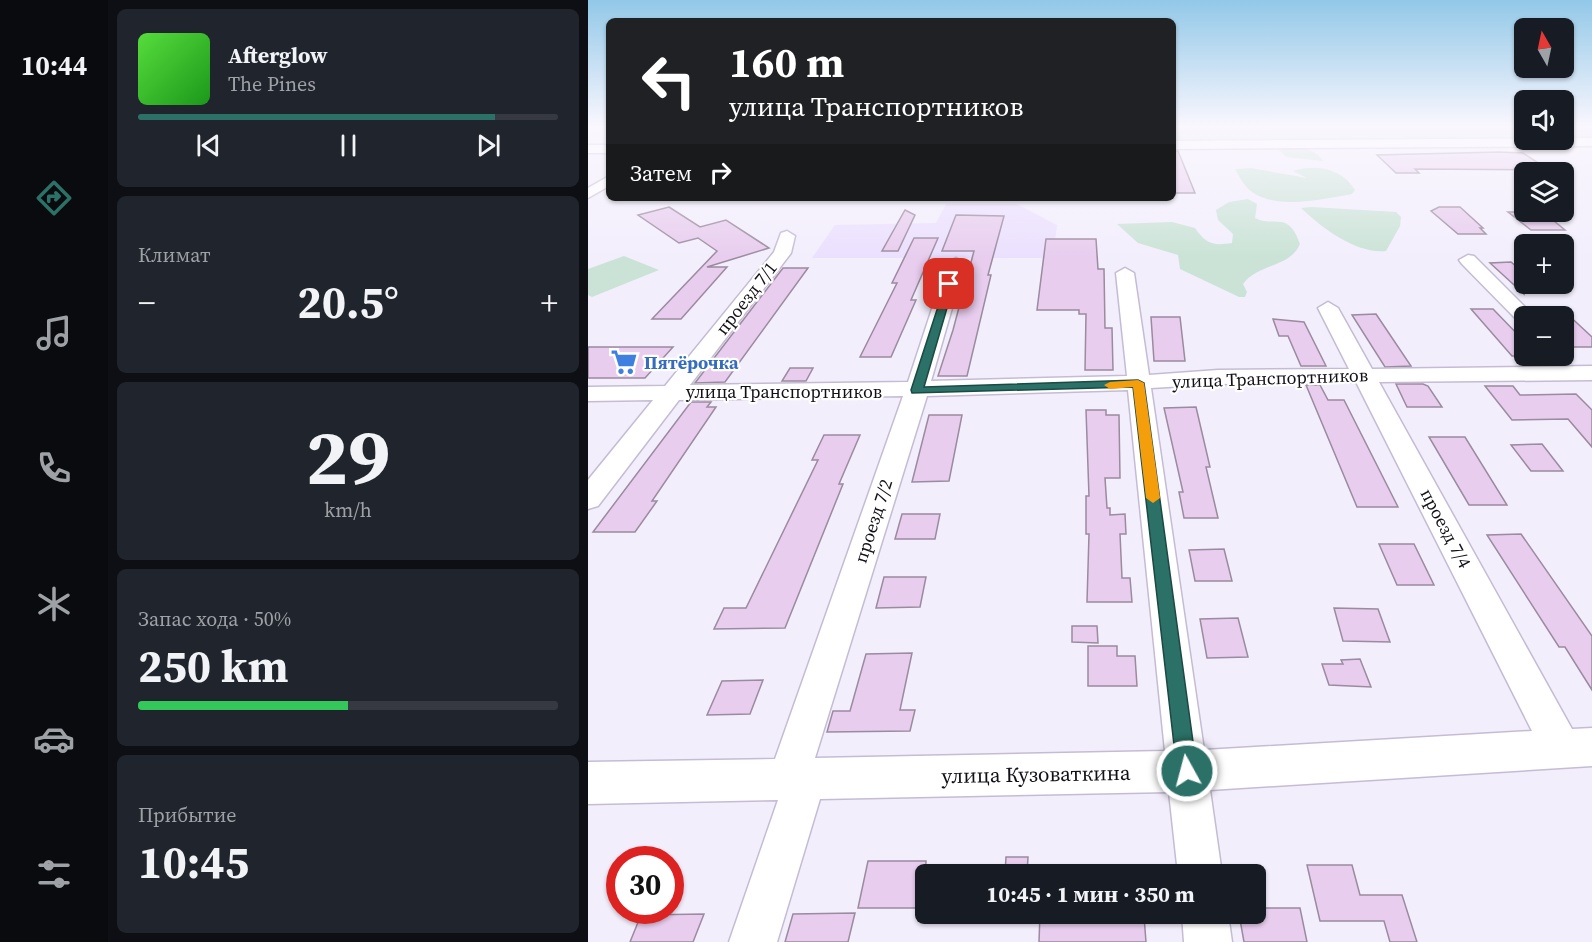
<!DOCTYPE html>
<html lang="ru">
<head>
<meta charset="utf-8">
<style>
  body { margin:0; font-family:"Source Serif 4",serif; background:#20242c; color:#f1f3f6; height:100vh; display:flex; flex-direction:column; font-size:22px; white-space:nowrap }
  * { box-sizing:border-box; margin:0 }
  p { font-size:20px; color:#9ea1a6 }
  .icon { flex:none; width:33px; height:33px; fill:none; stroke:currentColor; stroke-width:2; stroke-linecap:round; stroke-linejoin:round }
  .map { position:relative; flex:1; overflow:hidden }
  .sheet { display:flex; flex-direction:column; gap:9px; padding:9px; background:#0d0f14; width:480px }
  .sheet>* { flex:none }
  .hud { position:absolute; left:18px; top:18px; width:570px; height:183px; border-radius:9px; box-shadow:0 2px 4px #0004; background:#202124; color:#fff; overflow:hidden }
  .needle { width:39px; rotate:351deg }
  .fabs { position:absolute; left:926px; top:18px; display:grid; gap:12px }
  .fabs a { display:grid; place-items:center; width:60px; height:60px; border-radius:9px; background:#171b24; box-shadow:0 2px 4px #0004; font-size:30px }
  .speed { position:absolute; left:18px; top:846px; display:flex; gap:12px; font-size:30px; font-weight:700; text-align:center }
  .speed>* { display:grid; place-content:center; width:78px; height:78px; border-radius:50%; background:#171b24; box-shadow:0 2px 4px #0004; line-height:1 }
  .speed .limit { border:9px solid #d22; background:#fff; color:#111 }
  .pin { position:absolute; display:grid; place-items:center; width:51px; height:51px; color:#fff; margin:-26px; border-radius:12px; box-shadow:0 3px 9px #0006 }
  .me { position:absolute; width:66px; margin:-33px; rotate:353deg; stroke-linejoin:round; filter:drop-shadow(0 0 4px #0008) }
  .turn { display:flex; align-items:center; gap:21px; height:126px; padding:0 24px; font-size:27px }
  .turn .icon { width:78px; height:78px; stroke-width:2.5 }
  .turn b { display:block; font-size:42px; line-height:51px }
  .then { display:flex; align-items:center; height:57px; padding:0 24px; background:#0003; gap:12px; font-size:22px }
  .big { font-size:45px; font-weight:700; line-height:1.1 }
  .sheet .card { flex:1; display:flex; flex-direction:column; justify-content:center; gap:9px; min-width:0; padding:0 21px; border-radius:9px; background:#20242c }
  .sheet .dial { align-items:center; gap:0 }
  .dial b { font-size:78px; line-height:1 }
  .song { display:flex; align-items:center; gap:18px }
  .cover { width:72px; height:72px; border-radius:9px; background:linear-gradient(135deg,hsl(110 70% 55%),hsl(120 70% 35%)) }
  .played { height:6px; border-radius:3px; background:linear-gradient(90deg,#2b7167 85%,#363941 85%) }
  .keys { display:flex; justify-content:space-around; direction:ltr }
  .heat { display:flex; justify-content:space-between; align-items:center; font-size:33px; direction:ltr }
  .charge { height:9px; border-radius:4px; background:linear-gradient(90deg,#34c759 50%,#363941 0) }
  .trip { position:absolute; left:327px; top:864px; width:351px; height:60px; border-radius:9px; background:#171b24; box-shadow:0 2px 4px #0004; font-weight:700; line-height:60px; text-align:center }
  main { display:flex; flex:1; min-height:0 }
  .dock { display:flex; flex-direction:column; width:108px; justify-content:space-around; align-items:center; background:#090b0e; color:#9ea1a6 }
  .dock .icon { width:42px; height:42px }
  .dock .selected { color:#2b7167 }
  .dock b { font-size:27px; color:#f1f3f6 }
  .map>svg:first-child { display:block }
</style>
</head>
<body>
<main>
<nav class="dock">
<b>10:44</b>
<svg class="icon selected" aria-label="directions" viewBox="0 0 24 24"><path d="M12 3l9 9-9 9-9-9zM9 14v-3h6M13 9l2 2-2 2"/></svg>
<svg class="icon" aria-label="music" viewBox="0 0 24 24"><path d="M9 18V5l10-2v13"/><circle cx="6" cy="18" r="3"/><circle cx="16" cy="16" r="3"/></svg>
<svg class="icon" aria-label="phone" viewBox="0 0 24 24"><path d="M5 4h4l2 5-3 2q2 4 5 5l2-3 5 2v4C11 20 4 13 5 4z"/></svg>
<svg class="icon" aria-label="climate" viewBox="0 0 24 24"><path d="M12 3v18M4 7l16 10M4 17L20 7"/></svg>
<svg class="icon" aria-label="car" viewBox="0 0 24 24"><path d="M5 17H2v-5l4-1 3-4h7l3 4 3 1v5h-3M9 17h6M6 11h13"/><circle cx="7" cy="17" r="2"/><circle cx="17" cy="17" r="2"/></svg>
<svg class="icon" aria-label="filters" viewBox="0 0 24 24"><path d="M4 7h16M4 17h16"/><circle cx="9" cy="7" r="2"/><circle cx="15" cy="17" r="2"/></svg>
</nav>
<section class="sheet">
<div class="card">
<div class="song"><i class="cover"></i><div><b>Afterglow</b><p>The Pines</p></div></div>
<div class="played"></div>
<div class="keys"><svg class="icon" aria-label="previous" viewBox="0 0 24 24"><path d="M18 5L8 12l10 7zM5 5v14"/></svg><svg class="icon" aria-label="pause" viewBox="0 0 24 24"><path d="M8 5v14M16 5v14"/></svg><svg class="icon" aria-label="next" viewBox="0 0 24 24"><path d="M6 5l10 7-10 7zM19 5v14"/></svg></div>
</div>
<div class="card"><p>Климат</p>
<div class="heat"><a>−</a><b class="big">20.5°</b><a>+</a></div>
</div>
<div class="card dial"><b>29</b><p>km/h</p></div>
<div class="card"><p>Запас хода · 50%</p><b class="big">250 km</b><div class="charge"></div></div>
<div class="card"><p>Прибытие</p><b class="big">10:45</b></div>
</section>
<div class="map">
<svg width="1004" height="942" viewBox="0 0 1004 942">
  <rect width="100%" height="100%" fill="#f3eefc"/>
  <path fill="#ebe0fe" d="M358,204H429L469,225L465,258H224L247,225L348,223Z"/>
  <g fill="#cae3d6">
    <path d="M585,126H936V140H975V126H1004V141L585,142Z"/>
    <path d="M693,147C708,147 727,147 735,161L698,157L690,149Z"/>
    <path d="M663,168L719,178L705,171C729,164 753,168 767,190L764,194C736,199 689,210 664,192C656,186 652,178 647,169Z"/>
    <path d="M660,199L669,204L667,218C687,228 700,210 712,244C702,268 670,263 655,284L659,292L657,297H651L592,269L590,255L550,243L529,224L584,222L607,228C618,244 625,246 644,243L645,234L630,220L628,210L641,202Z"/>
    <path d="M723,207L808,212L813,217L812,226L798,251C768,254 734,228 713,208Z"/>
    <path d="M36,256L71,270L4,297L0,295V269Z"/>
  </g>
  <g fill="#e8cdee" stroke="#9a8b9e" stroke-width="1.5">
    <path d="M585,151H590L607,193H585Z"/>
    <path d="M911,152L935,153L961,170L827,169L831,173H808L789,155Z"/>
    <path d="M81,207L112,227L138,220L181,248L119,267H139L93,319H64L129,251L110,238L91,243L50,215Z"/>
    <path d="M872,207L895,228H892L898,234H870L843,211L851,207Z"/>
    <path d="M317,210L327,215L310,251H294Z"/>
    <path d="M920,212H955L977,230H943Z"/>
    <path d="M368,215L416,216L400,275H403L379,376H350L365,330L386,251H354Z"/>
    <path d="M326,238H350L323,300H328L303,357H272L309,283H304Z"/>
    <path d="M458,239H508L510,269H516L517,328H524L525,370H497L498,314H491V310H449Z"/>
    <path d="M923,262L936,273V294L902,263Z"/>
    <path d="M195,268H220L137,382L107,383Z"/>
    <path d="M883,309H905L936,341V356H924Z"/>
    <path d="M975,310L1004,337V347H975Z"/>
    <path d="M788,314L823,366L797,367L764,315Z"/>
    <path d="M563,317H592L597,361H566Z"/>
    <path d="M685,319L716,322L738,366H713L700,336H691Z"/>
    <path d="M0,347H85L57,378H0Z"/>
    <path d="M202,368H225L218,381H194Z"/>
    <path d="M808,384H835L840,386L854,407H819Z"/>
    <path d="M718,385H732L740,400H756L810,507H769Z"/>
    <path d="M897,386H925L932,395L988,394L1004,410V447L980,419L924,420Z"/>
    <path d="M103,402H123L119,407H128L64,501H69L47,532H5Z"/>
    <path d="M608,407L622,467H618L630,518H596L591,492H595L576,408Z"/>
    <path d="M498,410H518V415H531L532,478H517L519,508H522V515L537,514L538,534H532L534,578H542L544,602H499L501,534H498V496H501Z"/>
    <path d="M341,415H374L361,481L324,482Z"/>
    <path d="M236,435H272L251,484H255L197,628L126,629L136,608H158L230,460H224Z"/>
    <path d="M841,437H877L919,505H881Z"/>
    <path d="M954,444L975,471H943L923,445Z"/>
    <path d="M314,514H352L347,539H307Z"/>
    <path d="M933,534L1004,636V690L977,647H971L899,535Z"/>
    <path d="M791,544H826L846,585H809Z"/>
    <path d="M636,549L644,581H607L601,550Z"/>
    <path d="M296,577H338L332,607L288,608Z"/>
    <path d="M746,608L790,609L802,642L755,641Z"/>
    <path d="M650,618L660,657L619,658L612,619Z"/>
    <path d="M484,626H509L510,643L484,642Z"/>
    <path d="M500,646H529V656H547L549,686H500Z"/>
    <path d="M324,653L312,710H327L322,731L239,732L245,711H262L278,654Z"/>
    <path d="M772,659L783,687L741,685L734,664H755L753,660Z"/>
    <path d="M175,680L162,714L119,715L134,681Z"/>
    <path d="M418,857H440L439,874H417Z"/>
    <path d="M280,861H338L336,908H270Z"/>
    <path d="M719,865H764L772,895H814L829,942H802L796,921H732Z"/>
    <path d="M668,908H712L719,942H656L651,914H668Z"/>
    <path d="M267,913L260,942H197L205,914Z"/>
    <path d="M116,914L105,942H42L53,915Z"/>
    <path d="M452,914H498V918L556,916L558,942H451Z"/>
  </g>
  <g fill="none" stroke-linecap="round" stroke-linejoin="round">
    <g stroke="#c5bcd3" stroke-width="3">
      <g id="minor">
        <path d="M1004,138V146L585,149V141Z"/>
        <rect x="0" y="145" width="21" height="8"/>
        <path d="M21,176V186L0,198V188Z"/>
        <path d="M199,231L207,236L203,253L102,385L320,382L359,263L368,258L377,263L343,381L539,376L528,273L537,268L546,273L561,375L630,370L761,369L730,308L740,302L750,308L784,369L1004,366V380L791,382L984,729L1004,728V766L622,790L634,874H590L581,792L232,799L189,942H141L190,800L0,804V762L187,759L315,396L91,400L10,506L0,509V480L65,400L0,401V387L77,386L186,252L193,233ZM768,382L944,731L616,750L563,388L630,384ZM540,390L577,751L227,758L339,396Z"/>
        <path d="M880,255L886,256L946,316H936V322L929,320L874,264L871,260Z"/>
        <path d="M594,914H640L644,942H596Z"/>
      </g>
    </g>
    <use href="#minor" fill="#fff" fill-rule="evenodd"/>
  </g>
  <linearGradient id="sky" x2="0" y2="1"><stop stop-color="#92c8e8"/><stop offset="0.49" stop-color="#faf7fe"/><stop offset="1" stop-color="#faf7fe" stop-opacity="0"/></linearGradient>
  <rect width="1004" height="258" fill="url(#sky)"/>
  <path fill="#2b7167" stroke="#1c4943" stroke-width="1.5" d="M358,282L366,284L336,387L550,380L556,383L609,771L606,778L599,781L592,778L589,771L545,387L324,393L323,390Z"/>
  <path fill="#f59e0b" d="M550,380L556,383L572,498L565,503L558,498L545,387L522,389L516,385L522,382Z"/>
  <defs>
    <g id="supermarket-bare" transform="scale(2.07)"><path d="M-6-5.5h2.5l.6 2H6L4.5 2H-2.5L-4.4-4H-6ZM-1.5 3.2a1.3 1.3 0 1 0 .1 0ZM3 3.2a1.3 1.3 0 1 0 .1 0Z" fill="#3f7fe0" stroke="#fff" stroke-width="2.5" paint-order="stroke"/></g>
  </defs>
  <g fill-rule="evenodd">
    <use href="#supermarket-bare" x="36" y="362"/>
  </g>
  <g text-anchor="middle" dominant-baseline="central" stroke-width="4.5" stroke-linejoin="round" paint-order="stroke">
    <g font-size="18" fill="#120f17" stroke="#fff">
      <text transform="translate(158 298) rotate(-52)">проезд 7/1</text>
      <text transform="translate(682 378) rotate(-2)">улица Транспортников</text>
      <text x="196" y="391">улица Транспортников</text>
      <text transform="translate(285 521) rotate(-72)">проезд 7/2</text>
      <text transform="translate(858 528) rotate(62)">проезд 7/4</text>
    </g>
    <g font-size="18" font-weight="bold" fill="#366cbe" stroke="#fff" text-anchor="start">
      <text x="56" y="362">Пятёрочка</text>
    </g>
    <g font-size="21" fill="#120f17" stroke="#fff">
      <text transform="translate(448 774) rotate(-1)">улица Кузоваткина</text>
    </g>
  </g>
</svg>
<div class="fabs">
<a><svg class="needle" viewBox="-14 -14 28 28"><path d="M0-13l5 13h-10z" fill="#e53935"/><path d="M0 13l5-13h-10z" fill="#9ea1a6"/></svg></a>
<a><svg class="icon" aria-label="sound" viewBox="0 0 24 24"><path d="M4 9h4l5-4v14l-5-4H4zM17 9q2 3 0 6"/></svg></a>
<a><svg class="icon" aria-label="layers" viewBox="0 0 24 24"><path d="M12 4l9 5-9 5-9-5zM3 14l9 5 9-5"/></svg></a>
<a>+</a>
<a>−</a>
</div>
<div class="speed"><div class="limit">30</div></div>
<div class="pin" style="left:361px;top:284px;background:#d93025"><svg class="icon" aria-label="arrive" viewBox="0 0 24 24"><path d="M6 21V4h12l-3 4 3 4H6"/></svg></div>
<svg class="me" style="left:599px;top:771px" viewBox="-20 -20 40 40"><circle r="17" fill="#2b7167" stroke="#fff" stroke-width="3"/><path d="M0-11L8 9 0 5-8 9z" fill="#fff"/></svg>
<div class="trip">10:45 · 1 мин · 350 m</div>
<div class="hud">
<div class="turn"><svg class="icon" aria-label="left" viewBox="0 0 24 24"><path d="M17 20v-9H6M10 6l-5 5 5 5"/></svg><div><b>160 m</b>улица Транспортников</div></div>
<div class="then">Затем<svg class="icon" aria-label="right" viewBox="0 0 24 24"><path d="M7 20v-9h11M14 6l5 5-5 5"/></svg></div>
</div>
</div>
</main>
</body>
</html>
